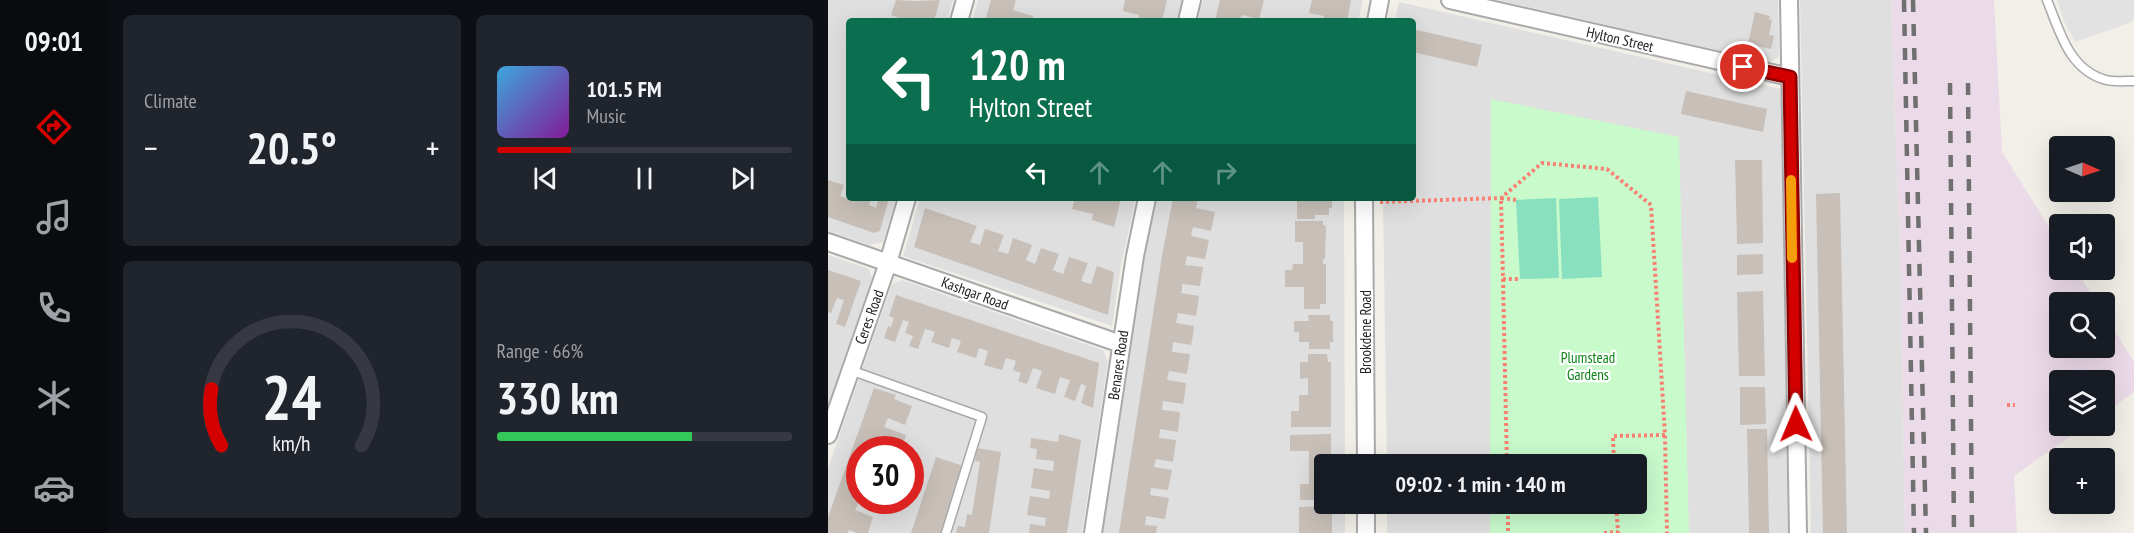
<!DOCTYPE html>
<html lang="en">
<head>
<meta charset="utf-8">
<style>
  body { margin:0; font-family:"PT Sans Narrow",sans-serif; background:#20242c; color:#f1f3f6; height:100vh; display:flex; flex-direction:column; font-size:22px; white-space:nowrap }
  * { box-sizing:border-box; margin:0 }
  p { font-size:20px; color:#9ea1a6 }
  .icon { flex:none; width:33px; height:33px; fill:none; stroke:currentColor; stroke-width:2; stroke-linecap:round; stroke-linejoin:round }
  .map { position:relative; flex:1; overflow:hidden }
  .panel { display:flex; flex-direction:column; gap:15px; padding:15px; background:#0d0f14; width:720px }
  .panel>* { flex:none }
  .top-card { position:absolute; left:18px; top:18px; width:570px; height:183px; border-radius:6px; box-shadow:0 6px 24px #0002; background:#0b6e4f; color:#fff; overflow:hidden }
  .needle { width:39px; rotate:92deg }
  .tools { position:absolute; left:1221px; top:136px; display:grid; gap:12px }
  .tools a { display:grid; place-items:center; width:66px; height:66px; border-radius:6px; background:#171b24; box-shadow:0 6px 24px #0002; font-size:30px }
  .speed { position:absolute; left:18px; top:436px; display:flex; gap:12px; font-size:30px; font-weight:700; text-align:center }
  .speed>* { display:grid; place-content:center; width:78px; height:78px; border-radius:50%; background:#171b24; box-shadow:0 6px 24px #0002; line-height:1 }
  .speed .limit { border:9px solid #d22; background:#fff; color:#111 }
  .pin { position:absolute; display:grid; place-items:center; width:51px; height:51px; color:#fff; margin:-26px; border:3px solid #fff; border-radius:50%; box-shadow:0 2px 6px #0007 }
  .me { position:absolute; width:66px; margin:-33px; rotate:359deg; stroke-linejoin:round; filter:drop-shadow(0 0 4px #0008) }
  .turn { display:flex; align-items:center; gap:21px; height:126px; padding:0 24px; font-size:27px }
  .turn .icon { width:78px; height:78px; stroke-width:2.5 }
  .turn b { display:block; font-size:42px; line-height:51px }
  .lanes { display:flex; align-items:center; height:57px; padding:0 24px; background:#0003; justify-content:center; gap:30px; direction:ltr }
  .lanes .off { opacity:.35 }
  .big { font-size:45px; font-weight:600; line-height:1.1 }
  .panel .card { flex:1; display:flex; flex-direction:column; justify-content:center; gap:9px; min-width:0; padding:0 21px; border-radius:9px; background:#20242c }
  .panel .dial { align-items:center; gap:0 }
  .dial svg { height:156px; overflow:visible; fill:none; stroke:#363941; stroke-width:7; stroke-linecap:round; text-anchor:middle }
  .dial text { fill:#f1f3f6; stroke:none }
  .song { display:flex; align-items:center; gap:18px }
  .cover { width:72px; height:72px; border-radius:9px; background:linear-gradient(135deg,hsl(200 70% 55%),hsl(290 70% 35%)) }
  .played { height:6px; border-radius:3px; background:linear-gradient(90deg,#d40000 25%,#363941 25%) }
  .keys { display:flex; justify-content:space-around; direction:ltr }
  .heat { display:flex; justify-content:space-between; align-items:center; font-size:33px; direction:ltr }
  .charge { height:9px; border-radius:4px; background:linear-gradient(90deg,#34c759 66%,#363941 0) }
  .panel .tiles { flex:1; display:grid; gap:15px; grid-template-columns:repeat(2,1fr) }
  .trip { position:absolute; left:486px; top:454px; width:333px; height:60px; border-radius:6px; background:#171b24; box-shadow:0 6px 24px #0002; font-weight:600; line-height:60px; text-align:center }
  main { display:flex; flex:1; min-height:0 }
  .dock { display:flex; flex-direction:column; width:108px; justify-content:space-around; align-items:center; background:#090b0e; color:#9ea1a6 }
  .dock .icon { width:42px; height:42px }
  .dock .on { color:#d40000 }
  .dock b { font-size:27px; color:#f1f3f6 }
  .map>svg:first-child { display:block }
</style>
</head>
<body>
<main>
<nav class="dock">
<b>09:01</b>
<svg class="icon on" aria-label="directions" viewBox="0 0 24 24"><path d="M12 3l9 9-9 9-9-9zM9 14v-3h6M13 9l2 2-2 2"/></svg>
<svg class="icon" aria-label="music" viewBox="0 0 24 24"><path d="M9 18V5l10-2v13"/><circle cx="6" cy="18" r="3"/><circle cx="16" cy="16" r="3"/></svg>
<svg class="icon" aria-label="phone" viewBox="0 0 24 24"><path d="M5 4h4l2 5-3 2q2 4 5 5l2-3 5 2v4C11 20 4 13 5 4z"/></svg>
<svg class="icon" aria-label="climate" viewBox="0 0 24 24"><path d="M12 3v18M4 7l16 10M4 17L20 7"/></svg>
<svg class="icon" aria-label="car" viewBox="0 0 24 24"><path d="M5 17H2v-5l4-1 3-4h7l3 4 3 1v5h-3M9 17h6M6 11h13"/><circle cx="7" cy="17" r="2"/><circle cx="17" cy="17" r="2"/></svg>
</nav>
<section class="panel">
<div class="tiles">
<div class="card"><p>Climate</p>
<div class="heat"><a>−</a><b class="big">20.5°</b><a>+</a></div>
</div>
<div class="card">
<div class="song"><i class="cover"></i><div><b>101.5 FM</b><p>Music</p></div></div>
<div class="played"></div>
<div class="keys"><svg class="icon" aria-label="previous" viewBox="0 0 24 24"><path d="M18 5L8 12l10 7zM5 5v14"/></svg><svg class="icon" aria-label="pause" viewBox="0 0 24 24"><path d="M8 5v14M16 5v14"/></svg><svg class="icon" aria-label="next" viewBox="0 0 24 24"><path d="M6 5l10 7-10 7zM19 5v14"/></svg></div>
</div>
<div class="card dial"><svg viewBox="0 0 100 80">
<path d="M14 69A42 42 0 1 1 86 69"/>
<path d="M14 69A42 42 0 0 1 9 40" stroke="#d40000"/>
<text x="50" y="56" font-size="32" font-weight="700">24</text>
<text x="50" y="72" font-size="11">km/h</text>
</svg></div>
<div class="card"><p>Range · 66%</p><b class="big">330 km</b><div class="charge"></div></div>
</div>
</section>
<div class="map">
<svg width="1306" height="533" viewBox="0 0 1306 533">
  <rect width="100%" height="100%" fill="#f2efe9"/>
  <g fill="#e0dfdf" fill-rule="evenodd">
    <path d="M0,0H125L119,21H21V198H68L55,242L42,245L0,231Z"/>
    <path d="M150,0H354L349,21H144Z"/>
    <path d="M375,0H535L530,21H370Z"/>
    <path d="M669,0H950L951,57L942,62Z"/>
    <path d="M972,0H1063L1073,280L1077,533H983Z"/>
    <path d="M571,2L953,89L960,533H559V504H808V465H559L555,198H585V21H567Z"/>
    <path d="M92,198H308L293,265L284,326L75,256Z"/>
    <path d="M329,198H516L517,465H496V504H517V533H274L314,266Z"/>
    <path d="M0,255L41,269L44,279L0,405Z"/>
    <path d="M74,280L275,350L280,362L254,533H0V468L64,284ZM32,450H82V501H32Z"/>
  </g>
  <path fill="#ebdbe8" d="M1063,0H1166L1174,152L1231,243L1232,270H1248L1269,303H1232V348H1276L1277,315L1306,362V392L1277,413L1276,381H1232V426H1257L1186,476L1189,533H1077L1073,280Z"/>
  <path fill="#c8facc" d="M663,99L851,137L861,533H662V504H808V465H662Z"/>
  <g fill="#88e0be">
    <path d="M770,197L774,277L734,279L731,199Z"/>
    <path d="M728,198L731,278L692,279L688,200Z"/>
  </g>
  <path fill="#e2e2e2" d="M1229,0H1306V19L1301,23L1247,42L1236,21Z"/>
  <g fill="#c7bfb8">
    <path d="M68,0L86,1L112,0L106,21H80L63,15Z"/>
    <path d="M163,0H188L185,10L205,16L204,21H157Z"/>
    <path d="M297,0H339L334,21H310L311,15L295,11Z"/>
    <path d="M392,0H436L431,19L414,15L412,21H387Z"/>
    <path d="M484,0H523L519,21H495L496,16L481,13Z"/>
    <path d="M927,12L942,16L941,19L944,20L941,35L946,36L943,49L920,44Z"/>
    <path d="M585,29L654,45L649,67L585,52Z"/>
    <path d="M858,91L939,109L935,132L853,114Z"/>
    <path d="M907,160H934L935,243L909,244Z"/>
    <path d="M0,180L16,185L12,196L21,199L43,198L41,205L48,208L51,198H61L52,231L46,233L0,217Z"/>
    <path d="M1012,193L1019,533H995L988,194Z"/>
    <path d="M247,198H293L286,227L264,220L265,214L244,209Z"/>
    <path d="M345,198H370L368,208L387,212L383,231L365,227L364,231L363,236L381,240L377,259L359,256L358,260L357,265L375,267L372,286L354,284V289L353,293L371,296L368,316L350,313L348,323L366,326L365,335L363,345L345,342L344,352L362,354L359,374L341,371L339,380L358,383L357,393L355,404L335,401L334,410L352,412L350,432L332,429L331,438L348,440L345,462L328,459L326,467L344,470L340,490L323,488L322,495L341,498L337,519L318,516L317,525L329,526L328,533H291L334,256Z"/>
    <path d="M469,198H504V208H501V215H487V219H469Z"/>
    <path d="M97,208L149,226L142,242L152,245L157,229L176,235L170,251L180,254L185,238L204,245L198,260L207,264L213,248L231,254L225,270L235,274L241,257L260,263L253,281L263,284L269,266L286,272L280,315L86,247Z"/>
    <path d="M467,221H495V225L498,226L497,259H495V264H498V304H492V309H476V287H457V270H464L465,264H475V242H467Z"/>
    <path d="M935,254V274L909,275V255Z"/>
    <path d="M0,270L33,281L17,327L8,324L16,300L9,298L3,313L0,312Z"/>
    <path d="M935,291L937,376H911L909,292Z"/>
    <path d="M68,295L271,363L265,408L253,403L258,386L253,384L247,401L236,397L242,380L232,377L227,394L208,388L214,371L205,368L199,384L190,381L193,373L185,370L188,361L178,358L174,370L156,365L160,351L151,348L148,358L129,352L133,341L124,338L121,348L103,342L107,332L101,330L97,329L90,349L81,346L85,336L77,333L81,322L75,320L67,342L56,338L60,326L63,327L66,318L61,316Z"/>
    <path d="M480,315H502V321H505V342H502V349H481V342H471V332H466V321H481Z"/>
    <path d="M480,354H499L500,362H503V427H463V411H471V395H480V378L472,379V362H480Z"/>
    <path d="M912,387H937L938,424L912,425Z"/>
    <path d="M46,388L68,395L66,399L84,406L77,425L60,418L56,427L78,435L73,450H62L50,446L48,450H32V501H51L48,508L31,502L27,510L45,517L40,533H29L21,530L20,533H0V517Z"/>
    <path d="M919,429H939L941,533H921Z"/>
    <path d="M231,434L253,440L239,533H201L202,524L217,526L218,518L199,515L202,496L221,499L222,491L203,488L206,468L225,471L226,461L208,459L209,449L202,448L203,438L230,442Z"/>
    <path d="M503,434V465H496V500H472V484H481V451H462V435Z"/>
    <path d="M149,448L173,452L161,533H128L130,526L137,527L139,514L144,515L152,462L147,461Z"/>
    <path d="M108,457L135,466L113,533H83Z"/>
    <path d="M504,506V533H471V507Z"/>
  </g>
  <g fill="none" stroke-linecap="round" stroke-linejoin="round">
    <g stroke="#a9a9a9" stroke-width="11">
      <g id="service">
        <path d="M1219,0C1232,32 1241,70 1278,80C1286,82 1297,81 1306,81"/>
        <path d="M22,370L154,417L118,533"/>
      </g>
    </g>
    <g stroke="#a9a9a9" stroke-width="20">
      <g id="minor">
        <path d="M622,0L962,77"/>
        <path d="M961,0L970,533"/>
        <path d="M131,21L137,0"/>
        <path d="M359,21L364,0"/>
        <path d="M548,21L552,0"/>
        <path d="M536,198L538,465"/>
        <path d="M0,242L293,344"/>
        <path d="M0,435L60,263L79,198"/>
        <path d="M538,504V533"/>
        <path d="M265,533L307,256L319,198"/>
      </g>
    </g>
    <g stroke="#fa8072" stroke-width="4" stroke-dasharray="3 3" stroke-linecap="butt">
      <path d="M688,200L673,198L675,279H692"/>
      <path d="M552,202L673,198L714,163L779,169L823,205L837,435L839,533"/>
      <path d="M675,279L679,465"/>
      <path d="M1179,405H1187"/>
      <path d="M786,465L785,436L837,435"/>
      <path d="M680,504V533"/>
      <path d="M776,533L790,532L788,504"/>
    </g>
    <use href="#service" stroke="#fff" stroke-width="8"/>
    <use href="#minor" stroke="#fff" stroke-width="16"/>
    <g stroke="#707070" stroke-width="4.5" stroke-dasharray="12 12" stroke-linecap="butt">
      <path d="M1076,0L1086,533"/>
      <path d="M1085,0L1098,533"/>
      <path d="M1122,83L1126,533"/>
      <path d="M1140,83L1144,533"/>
    </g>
  </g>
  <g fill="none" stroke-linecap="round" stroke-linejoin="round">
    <g stroke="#8a0000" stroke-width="15">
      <path id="route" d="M915,67L962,77L968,424"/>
    </g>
    <use href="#route" stroke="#d40000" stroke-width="10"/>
    <path stroke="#f59e0b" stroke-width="10" d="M963,180L964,258"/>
  </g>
  <g text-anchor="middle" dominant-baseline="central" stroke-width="4.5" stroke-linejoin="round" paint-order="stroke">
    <g font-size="15" fill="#222" stroke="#fff">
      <text transform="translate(792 39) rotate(13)">Hylton Street</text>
      <text transform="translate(147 293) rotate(20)">Kashgar Road</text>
      <text transform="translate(41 317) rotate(-70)">Ceres Road</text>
      <text transform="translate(537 332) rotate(-90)">Brookdene Road</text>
      <text transform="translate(290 365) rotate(-82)">Benares Road</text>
    </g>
    <g font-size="15" fill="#0c8416" stroke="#fff">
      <text x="760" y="357">Plumstead<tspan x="760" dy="17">Gardens</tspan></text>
    </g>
  </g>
</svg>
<div class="tools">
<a><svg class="needle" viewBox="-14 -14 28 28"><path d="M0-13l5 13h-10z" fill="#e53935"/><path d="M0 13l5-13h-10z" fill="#9ea1a6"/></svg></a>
<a><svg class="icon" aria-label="sound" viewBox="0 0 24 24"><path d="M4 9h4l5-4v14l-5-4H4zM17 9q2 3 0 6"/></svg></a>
<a><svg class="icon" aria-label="search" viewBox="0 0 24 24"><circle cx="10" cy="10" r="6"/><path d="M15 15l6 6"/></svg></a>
<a><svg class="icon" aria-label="layers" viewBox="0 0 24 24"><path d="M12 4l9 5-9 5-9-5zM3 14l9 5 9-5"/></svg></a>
<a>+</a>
</div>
<div class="speed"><div class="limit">30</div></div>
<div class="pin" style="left:915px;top:67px;background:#d93025"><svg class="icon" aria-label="arrive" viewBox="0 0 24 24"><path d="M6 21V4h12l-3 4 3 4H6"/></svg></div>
<svg class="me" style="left:968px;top:424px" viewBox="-20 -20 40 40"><path d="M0-17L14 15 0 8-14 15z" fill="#d40000" stroke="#fff" stroke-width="4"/></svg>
<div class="trip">09:02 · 1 min · 140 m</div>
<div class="top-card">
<div class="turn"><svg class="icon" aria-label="left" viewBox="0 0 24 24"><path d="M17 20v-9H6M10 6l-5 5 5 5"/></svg><div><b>120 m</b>Hylton Street</div></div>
<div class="lanes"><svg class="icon" aria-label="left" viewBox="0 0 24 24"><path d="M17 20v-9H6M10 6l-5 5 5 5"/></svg><svg class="icon off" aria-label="ahead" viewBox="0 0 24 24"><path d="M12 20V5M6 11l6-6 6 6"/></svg><svg class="icon off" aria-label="ahead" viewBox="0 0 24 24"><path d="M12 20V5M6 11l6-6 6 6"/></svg><svg class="icon off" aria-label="right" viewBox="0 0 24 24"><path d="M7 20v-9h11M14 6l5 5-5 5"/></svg></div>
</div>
</div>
</main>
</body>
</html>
